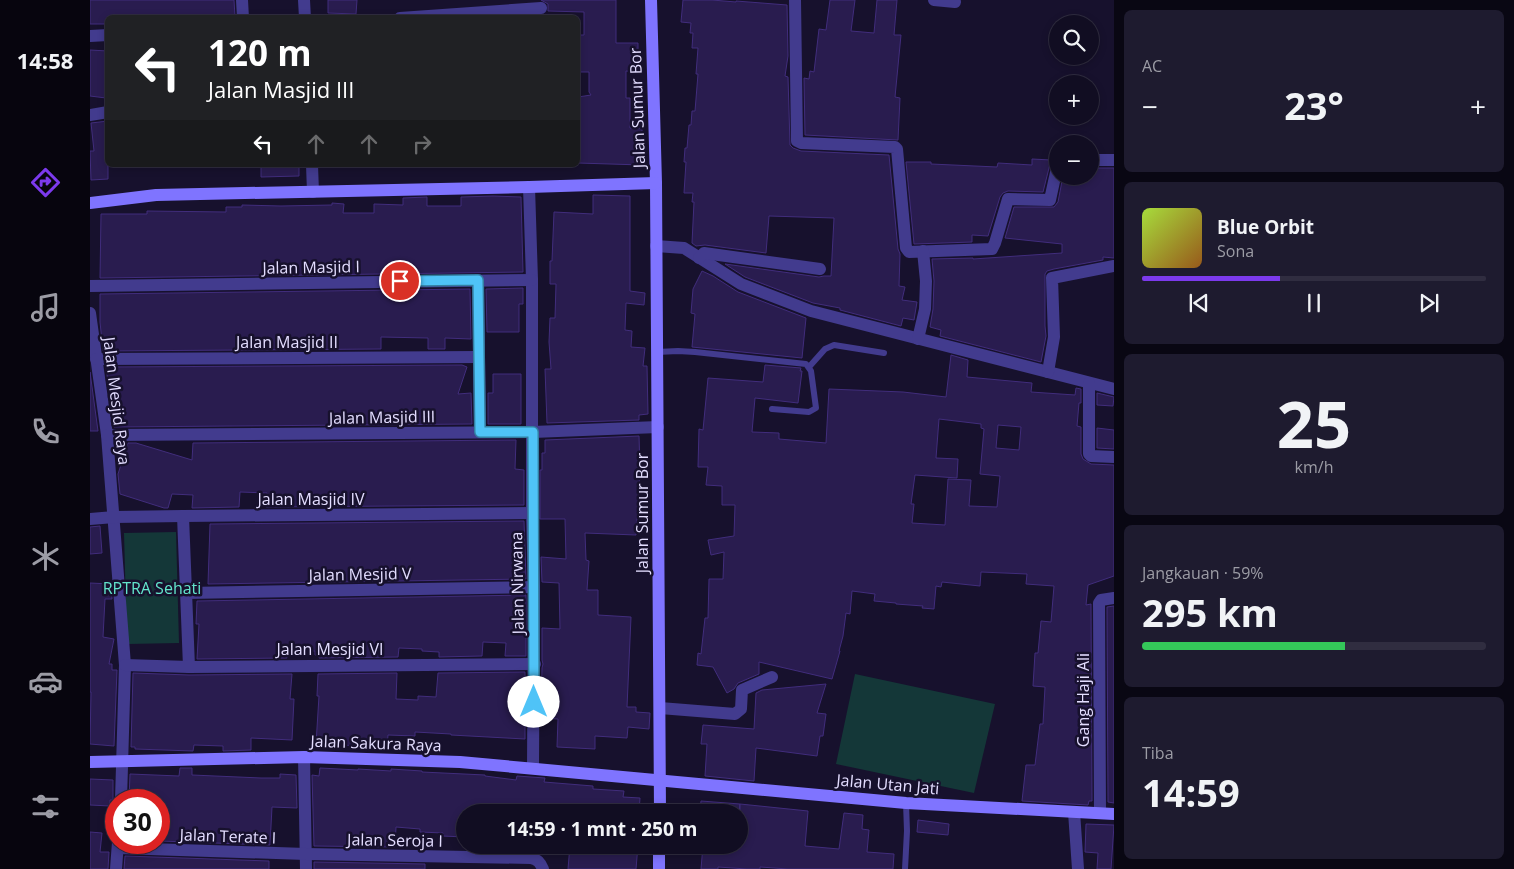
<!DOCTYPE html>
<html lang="id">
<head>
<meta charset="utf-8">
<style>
  body { margin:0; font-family:"Open Sans",sans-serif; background:#1e1b2f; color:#f1f3f6; height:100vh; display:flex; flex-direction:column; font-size:19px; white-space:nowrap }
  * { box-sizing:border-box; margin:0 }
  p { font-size:16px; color:#9c9ca5 }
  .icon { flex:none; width:28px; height:28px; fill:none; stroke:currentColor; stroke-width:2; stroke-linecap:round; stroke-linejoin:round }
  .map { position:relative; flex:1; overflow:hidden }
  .details { display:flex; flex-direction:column; gap:10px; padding:10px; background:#090713; width:400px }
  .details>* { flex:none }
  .top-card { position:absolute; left:15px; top:15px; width:475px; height:152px; border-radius:8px; box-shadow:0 2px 8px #0003,0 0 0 1px #302d40; background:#202124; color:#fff; overflow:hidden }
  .fabs { position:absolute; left:959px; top:15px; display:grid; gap:10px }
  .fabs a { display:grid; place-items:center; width:50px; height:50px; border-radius:50%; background:#110d22; box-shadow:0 2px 8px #0003,0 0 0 1px #302d40; font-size:25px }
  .speed { position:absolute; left:15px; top:789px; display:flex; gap:10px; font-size:25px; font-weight:700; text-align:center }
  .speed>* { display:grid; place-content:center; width:65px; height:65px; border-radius:50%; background:#110d22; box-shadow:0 2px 8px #0003,0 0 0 1px #302d40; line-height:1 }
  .speed .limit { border:8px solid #d22; background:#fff; color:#111 }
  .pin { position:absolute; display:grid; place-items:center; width:42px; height:42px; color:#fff; margin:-21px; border:2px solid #fff; border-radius:50%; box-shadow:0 1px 5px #0007 }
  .me { position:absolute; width:55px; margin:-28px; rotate:0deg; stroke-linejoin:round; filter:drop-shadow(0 0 4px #0008) }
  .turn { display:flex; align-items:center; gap:18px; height:105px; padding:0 20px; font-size:22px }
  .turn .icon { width:65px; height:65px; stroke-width:2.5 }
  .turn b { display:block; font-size:35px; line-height:42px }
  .lanes { display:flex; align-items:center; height:48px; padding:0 20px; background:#0003; justify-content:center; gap:25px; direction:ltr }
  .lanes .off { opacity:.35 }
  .big { font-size:38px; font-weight:700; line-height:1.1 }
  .details .tile { flex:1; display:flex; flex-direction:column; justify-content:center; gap:8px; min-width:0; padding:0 18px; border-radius:8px; background:#1e1b2f }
  .details .dial { align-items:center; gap:0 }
  .dial b { font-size:65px; line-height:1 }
  .song { display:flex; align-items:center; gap:15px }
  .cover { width:60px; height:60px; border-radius:8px; background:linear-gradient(135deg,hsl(80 70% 55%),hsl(30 70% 35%)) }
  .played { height:5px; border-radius:2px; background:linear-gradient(90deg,#7c3aed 40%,#302d40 40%) }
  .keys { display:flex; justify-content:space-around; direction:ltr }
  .heat { display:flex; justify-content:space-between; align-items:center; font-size:28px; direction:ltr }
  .charge { height:8px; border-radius:4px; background:linear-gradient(90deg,#34c759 59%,#302d40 0) }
  .trip { position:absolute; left:366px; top:804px; width:292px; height:50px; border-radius:25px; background:#110d22; box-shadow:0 2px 8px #0003,0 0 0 1px #302d40; font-weight:700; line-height:50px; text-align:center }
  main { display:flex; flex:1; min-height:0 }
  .tabs { display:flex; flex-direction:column; width:90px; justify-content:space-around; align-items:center; background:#07050e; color:#9c9ca5 }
  .tabs .icon { width:35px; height:35px }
  .tabs .on { color:#7c3aed }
  .tabs b { font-size:22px; color:#f1f3f6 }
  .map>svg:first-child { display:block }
</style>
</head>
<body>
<main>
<nav class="tabs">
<b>14:58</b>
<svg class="icon on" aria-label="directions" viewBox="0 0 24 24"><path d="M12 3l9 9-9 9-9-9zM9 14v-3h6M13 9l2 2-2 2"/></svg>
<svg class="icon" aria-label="music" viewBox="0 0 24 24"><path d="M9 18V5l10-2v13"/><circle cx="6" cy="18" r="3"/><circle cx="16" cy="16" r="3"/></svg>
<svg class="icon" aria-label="phone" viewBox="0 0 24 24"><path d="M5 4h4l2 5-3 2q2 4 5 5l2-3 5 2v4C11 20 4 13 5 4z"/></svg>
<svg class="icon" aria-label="climate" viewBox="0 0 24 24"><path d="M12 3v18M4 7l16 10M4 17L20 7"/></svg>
<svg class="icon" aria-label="car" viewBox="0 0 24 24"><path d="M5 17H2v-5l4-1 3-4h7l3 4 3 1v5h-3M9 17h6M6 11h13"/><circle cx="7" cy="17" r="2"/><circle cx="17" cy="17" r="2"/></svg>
<svg class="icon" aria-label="filters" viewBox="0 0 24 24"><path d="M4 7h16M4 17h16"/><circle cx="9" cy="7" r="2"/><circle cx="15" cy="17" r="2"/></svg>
</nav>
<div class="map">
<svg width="1024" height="869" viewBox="0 0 1024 869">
  <rect width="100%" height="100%" fill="#17112d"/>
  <g fill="#143738">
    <path d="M86,532L89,643L37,644L34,533Z"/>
    <path d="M765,674L905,704L884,793L746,764Z"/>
  </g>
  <g fill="#291c4f" stroke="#412d7c" fill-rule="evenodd">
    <path d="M0,0H144L145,17L63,18V16H38V18H18V24H0Z"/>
    <path d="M238,0H267L266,14L238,13Z"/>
    <path d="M451,0H526V43H548V72L536,71V98H540V128H552V165L488,163V97L501,95L499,92V72H488V35H494V12L458,11V4Z"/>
    <path d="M593,0H622L646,2V1L697,5L698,56L695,76L698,77L700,145L703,148L711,151L799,155L808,249L810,254L809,286L815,287L812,300L827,302L824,320L813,318L811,326L750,310V308L723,303L655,277L635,264L729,277L734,276H741L744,218L679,216L676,253L615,245L606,246L602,243L604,202H602L603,193H594L596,162H594L595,148H597L599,125H601L602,111H605L608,74H606L608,48H602L603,33H600L601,23L591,22Z"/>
    <path d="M740,0H765L761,31L784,33L787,0H807L804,35H811L805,97L810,98L808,140L715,135L714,78L719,79L720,71L724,72L729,29L736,30Z"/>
    <path d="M0,50L18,51L16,98L0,96Z"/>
    <path d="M18,121V179L1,180L0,151H4L1,123Z"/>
    <path d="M942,159L961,160L953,192L918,191L913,193L910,197L898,236L882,235V242L824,244L816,162H841V164L907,167L908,163L942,165Z"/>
    <path d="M171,165H209V176L171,177Z"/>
    <path d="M1000,168H1024V258L1013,257V260L964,269L957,271L955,274V326L956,336L951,362L850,336L851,330L840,327L843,309L844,281L842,259L883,258V259L972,253V244L915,238L924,207H964L968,202L973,176H1000Z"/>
    <path d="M503,195L540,196V291L555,293L554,305L536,303L535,330L542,331L541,347L555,348L553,366H557L558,414L549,415V420L457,423L455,369H461L459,342L460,318H465L466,284H460V261H462L464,212L503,214Z"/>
    <path d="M403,196L431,197L433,272L10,278L11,214H57V211L136,212V207H152V205L191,206L242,205V203L254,204L253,213H284V204L313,205V198L337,197V206H371V197Z"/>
    <path d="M612,271L623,276L648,292L716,318L712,358L602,347L605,314L601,313L603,289Z"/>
    <path d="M433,288V304H429V332H397L396,289Z"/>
    <path d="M380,289L381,339L355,338V349H338V338L291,337V349L13,351L10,322V294Z"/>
    <path d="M861,355L878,360L877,377L942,383L941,392L985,395L986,388L991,389V403H989L987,426L991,427V454L993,459L1001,464L1024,465V576L998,585L996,605L1001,604L1002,801H999L998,805L932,801L936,765H945L950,724H953L955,687L943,686L945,653H948L951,621L961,622L964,586L936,584L937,574L891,572L890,586L852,582L851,587L846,586L844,609L832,608L833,606L806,604V603L784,601L785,594L762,591L760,614L756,613L753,636L749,651H750L742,679L669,662V674L648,683L644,689L637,693L623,667L607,665L608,653L611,654L615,618H618L619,579H633L634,552L621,555L618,540L644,536L645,505H632V486L616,485L618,467H608L609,429L613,430L618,378L673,382L675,365L711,368L710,371H712L708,403L665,398L662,432L689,433V439L736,443L739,389L813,392L856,397ZM849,419L891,424V428L894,429L890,474L910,476L907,507L879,506L881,480L858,479L855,525L822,523L824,504H821L825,475L867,478L868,459L846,458ZM908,425L931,427L929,450L906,448Z"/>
    <path d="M372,365L377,367L368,394L381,393L382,424L24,427L16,367Z"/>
    <path d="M0,372L8,431H0Z"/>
    <path d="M403,374H431V424H398V393H403Z"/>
    <path d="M1007,393L1024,397L1023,406L1007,405Z"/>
    <path d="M1007,428L1024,430V449L1007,448Z"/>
    <path d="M549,436L550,469L546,535L495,533L496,560L499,561L497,590H508V615L541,617L537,707H546V712L560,713L559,729L538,727L537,738L505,736V749L467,747L468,719L451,718L452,668L453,664L452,660V628L470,629L469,583L452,582L451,557L476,559L475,519H450V470H452V453H455V440Z"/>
    <path d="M426,440L425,469L434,470V505L176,507L177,493L150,492L149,507L102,508L103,495L82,494L78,508H74L30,494L28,474L38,443H46L102,460L103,443Z"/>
    <path d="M434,521L436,579L118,584L120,524Z"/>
    <path d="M10,526L12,553L0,554V527Z"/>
    <path d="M0,583L21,584L22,599H15L13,637L24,639L19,664H22V670H27L24,746L0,744L1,692H0Z"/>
    <path d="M436,595V656H415L416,643L393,642L392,656L349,657V652L332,651V649L309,648L308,657L229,658V655H225V651L197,650V658L107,659L109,624H106L107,601Z"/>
    <path d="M1024,606V803L1018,802L1017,607Z"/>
    <path d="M435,672V739L361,735V734L325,732V736L298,735L297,747L226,744L229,696H227L228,674L307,673L306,699L328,700V696L346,697L348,673Z"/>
    <path d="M43,673L99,675L202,674L200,699H204L202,740L161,738V750L133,751V746L104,745L103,751L45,749V747H41Z"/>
    <path d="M736,684L727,713L736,714L733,736H730L727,756L666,748L664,781L615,776L617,744H611L613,725L664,729L666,693L672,690Z"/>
    <path d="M90,768H102V775L171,778H190V774L206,775L207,808L182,807L180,845L69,841V800H39L40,774L89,776Z"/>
    <path d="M230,768L268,770V769L301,771V769L332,771V772L395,775V776L426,780L427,776L455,778L454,782L503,786V789L534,791L533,797L550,798L549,812H375V837L352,836L353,833L330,832V829L306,827L305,847L224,846L222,775L229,776Z"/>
    <path d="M0,779L23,780V800H20V806L0,805Z"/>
    <path d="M611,801L650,804L649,812H610Z"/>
    <path d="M650,804L718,811L715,846L749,849L754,813L773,815L772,829L779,830L777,852L804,854L803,869H698L670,867V869H657L628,867V869H611L613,845H650Z"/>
    <path d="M828,820L859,824L858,835L827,832Z"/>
    <path d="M996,824L1024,825L1021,869H1007L1008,853L995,852Z"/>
    <path d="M0,832L12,833L10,852H19L18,869H0Z"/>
    <path d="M480,845H548L546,869H478Z"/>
    <path d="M35,856L179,861V869H34Z"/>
    <path d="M224,862L335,864V869H224Z"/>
  </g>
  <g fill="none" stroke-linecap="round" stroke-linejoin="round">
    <g stroke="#423b8e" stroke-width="6">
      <path d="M567,352L588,351L605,352L716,364L721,371L726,408L719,412L682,409"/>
      <path d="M719,367L735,349L744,345L794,353"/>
      <path d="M815,869L817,831L816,803"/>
    </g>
    <g stroke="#423b8e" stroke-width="12">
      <path d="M152,0L153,18"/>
      <path d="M214,0L215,18"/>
      <path d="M705,0L707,141L711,143L805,147L807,149L816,248L819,252L902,249L905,243L918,199L960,200L968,163"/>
      <path d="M844,0L865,2"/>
      <path d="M310,18L451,8"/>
      <path d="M0,36L18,35"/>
      <path d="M0,115L18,112"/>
      <path d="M1000,160H1024"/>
      <path d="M222,165L223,192"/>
      <path d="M439,187L442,280V513L444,587L443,768"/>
      <path d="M566,246L594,248L651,284L721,311L1024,389"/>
      <path d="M609,258L614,253L730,269"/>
      <path d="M388,280L390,432"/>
      <path d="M0,286L442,280"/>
      <path d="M0,313L17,435L35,665L31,800"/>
      <path d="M828,339L835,309L836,281L833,251"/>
      <path d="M6,359L388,357"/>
      <path d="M958,372L964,337L962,278L1024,266"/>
      <path d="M999,383V454L1001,456L1024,457"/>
      <path d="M17,435L443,432L568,427"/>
      <path d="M93,516L99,667"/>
      <path d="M0,519L24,517L93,516L442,513"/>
      <path d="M97,593L444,587"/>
      <path d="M35,665L99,667L445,664"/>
      <path d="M570,708L645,714L651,709L652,690L682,677"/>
      <path d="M214,757L216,869"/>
      <path d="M984,812L988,869"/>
      <path d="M1010,813L1009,603L1011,600L1024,598"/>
      <path d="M28,848L216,854L441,858C448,860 450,862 453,869"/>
      <path d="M26,869L28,842"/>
    </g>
    <g stroke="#7f74ff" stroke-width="12">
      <path d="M561,0L566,183L570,812"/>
      <path d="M0,203L66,195L439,187L566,183"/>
      <path d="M0,762L214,757L370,762L816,803L1024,814"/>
      <path d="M569,869V845"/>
    </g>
  </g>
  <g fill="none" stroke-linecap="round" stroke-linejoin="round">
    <g stroke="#337fa1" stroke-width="12">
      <path id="route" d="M310,281L388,280L390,432H443L444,702"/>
    </g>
    <use href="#route" stroke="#4fc3f7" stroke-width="9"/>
  </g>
  <g text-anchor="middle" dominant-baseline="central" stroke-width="5" stroke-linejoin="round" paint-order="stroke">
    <g font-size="16" fill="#e3ddff" stroke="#17112d">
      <text transform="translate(547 108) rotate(-92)">Jalan Sumur Bor</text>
      <text transform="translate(221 267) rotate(-1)">Jalan Masjid I</text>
      <text x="197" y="342">Jalan Masjid II</text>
      <text transform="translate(27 401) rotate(83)">Jalan Mesjid Raya</text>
      <text transform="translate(292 417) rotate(-1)">Jalan Masjid III</text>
      <text x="221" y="499">Jalan Masjid IV</text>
      <text transform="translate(552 513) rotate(-90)">Jalan Sumur Bor</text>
      <text transform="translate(270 574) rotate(-1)">Jalan Mesjid V</text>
      <text transform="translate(427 583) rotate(-91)">Jalan Nirwana</text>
      <text x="240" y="649">Jalan Mesjid VI</text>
      <text transform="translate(993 700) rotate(-90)">Gang Haji Ali</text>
      <text transform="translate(286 743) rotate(2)">Jalan Sakura Raya</text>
      <text transform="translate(798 784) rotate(5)">Jalan Utan Jati</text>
      <text transform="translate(138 836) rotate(2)">Jalan Terate I</text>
      <text transform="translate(305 840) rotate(1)">Jalan Seroja I</text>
    </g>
    <g font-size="16" fill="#63e5cc" stroke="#17112d">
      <text x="62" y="588">RPTRA Sehati</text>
    </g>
  </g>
</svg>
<div class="fabs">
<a><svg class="icon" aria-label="search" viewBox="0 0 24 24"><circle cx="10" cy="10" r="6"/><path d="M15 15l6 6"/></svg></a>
<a>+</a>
<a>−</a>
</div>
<div class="speed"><div class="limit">30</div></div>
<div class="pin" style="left:310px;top:281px;background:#d93025"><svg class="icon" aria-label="arrive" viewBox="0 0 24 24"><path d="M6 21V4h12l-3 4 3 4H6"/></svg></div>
<svg class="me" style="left:444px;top:702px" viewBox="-20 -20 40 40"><circle r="19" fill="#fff"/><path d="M0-13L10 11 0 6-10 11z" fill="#4fc3f7"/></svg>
<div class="trip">14:59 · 1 mnt · 250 m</div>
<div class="top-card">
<div class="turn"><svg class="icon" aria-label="left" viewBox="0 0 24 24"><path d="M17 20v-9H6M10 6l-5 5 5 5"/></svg><div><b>120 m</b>Jalan Masjid III</div></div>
<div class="lanes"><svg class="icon" aria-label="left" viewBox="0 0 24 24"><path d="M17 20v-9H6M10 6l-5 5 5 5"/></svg><svg class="icon off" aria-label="ahead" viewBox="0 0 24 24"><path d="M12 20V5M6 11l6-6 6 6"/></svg><svg class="icon off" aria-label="ahead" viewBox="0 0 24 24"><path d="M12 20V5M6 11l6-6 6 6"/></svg><svg class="icon off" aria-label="right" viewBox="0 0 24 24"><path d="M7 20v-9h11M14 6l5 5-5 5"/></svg></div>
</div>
</div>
<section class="details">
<div class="tile"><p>AC</p>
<div class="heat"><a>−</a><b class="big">23°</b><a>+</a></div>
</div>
<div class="tile">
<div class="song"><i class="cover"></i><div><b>Blue Orbit</b><p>Sona</p></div></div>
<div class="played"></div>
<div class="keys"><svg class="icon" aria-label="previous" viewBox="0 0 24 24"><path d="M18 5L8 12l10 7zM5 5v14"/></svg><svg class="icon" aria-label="pause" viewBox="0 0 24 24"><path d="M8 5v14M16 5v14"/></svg><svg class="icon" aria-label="next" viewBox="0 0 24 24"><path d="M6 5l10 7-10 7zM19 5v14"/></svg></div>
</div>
<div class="tile dial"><b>25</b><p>km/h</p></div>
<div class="tile"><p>Jangkauan · 59%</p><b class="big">295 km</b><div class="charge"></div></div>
<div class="tile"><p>Tiba</p><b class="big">14:59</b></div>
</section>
</main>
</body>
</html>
